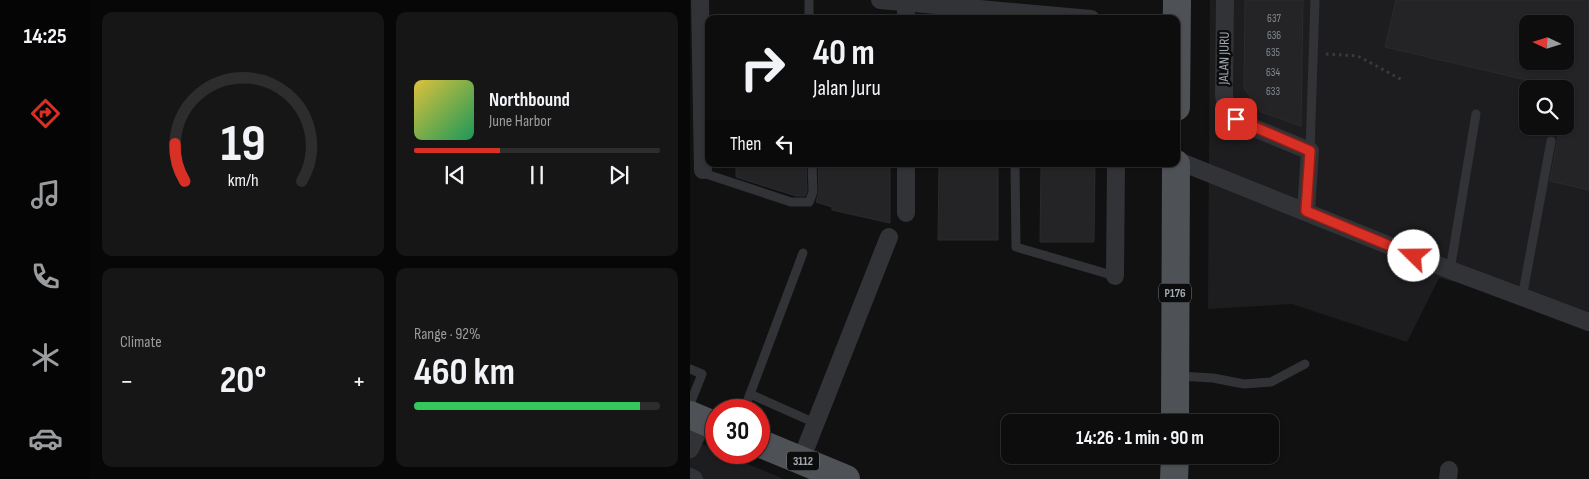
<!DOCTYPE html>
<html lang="en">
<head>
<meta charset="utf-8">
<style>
  body { margin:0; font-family:"Sofia Sans Condensed",sans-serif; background:#161617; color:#f1f3f6; height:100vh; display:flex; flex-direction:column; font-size:19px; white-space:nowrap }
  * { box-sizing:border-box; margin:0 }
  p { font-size:16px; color:#9a9c9e }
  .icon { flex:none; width:28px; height:28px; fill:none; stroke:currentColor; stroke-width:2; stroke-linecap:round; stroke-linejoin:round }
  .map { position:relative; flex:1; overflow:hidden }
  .panel { display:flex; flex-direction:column; gap:12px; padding:12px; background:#070708; width:600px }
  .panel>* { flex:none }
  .guide { position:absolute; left:15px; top:15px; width:475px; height:152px; border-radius:10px; box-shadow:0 1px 4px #0004,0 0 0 1px #2d2d2e; background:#0d0d0e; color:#f1f3f6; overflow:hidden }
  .needle { width:32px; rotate:274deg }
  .controls { position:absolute; left:829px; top:15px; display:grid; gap:10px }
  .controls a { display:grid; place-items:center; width:55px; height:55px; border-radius:10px; background:#0d0d0e; box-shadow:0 1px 4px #0004,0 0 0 1px #2d2d2e; font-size:25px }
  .speed { position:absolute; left:15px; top:399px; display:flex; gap:10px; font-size:25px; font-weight:700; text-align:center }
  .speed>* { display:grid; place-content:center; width:65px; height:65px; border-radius:50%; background:#0d0d0e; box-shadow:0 1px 4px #0004,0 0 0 1px #2d2d2e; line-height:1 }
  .speed .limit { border:8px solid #d22; background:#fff; color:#111 }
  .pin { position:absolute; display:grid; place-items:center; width:42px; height:42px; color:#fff; margin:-21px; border-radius:10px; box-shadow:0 2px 8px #0006 }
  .me { position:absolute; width:55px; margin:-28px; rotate:292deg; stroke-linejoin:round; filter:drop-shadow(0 0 4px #0008) }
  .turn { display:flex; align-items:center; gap:18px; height:105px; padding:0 25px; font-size:22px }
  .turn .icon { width:65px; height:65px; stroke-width:2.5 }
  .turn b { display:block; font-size:35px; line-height:42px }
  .then { display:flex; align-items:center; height:48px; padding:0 25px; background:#0003; gap:10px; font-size:19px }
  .big { font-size:38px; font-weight:700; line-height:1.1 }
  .panel .tile { flex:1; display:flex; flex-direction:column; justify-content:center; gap:8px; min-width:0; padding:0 18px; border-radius:10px; background:#161617 }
  .panel .dial { align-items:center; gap:0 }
  .dial svg { height:130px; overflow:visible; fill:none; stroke:#2d2d2e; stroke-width:7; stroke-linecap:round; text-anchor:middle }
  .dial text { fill:#f1f3f6; stroke:none }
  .song { display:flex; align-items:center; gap:15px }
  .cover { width:60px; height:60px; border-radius:8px; background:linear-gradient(135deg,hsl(50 70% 55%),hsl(150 70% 35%)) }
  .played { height:5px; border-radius:2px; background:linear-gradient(90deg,#d93025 35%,#2d2d2e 35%) }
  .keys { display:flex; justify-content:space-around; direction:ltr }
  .heat { display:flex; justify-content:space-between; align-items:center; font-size:28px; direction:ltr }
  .charge { height:8px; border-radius:4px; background:linear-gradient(90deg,#34c759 92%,#2d2d2e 0) }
  .panel .tiles { flex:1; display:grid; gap:12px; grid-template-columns:repeat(2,1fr) }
  .trip { position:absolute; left:311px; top:414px; width:278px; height:50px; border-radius:10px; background:#0d0d0e; box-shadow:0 1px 4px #0004,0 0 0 1px #2d2d2e; font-weight:700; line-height:50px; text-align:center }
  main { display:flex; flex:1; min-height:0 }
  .tabs { display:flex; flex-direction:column; width:90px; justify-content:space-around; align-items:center; background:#050506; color:#9a9c9e }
  .tabs .icon { width:35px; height:35px }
  .tabs .active { color:#d93025 }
  .tabs b { font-size:22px; color:#f1f3f6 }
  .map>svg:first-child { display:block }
</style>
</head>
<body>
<main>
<nav class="tabs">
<b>14:25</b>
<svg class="icon active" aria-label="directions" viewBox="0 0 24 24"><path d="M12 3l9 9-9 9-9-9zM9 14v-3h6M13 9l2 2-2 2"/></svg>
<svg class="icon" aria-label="music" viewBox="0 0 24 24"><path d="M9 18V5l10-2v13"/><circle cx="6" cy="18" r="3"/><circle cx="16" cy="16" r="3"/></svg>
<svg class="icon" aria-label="phone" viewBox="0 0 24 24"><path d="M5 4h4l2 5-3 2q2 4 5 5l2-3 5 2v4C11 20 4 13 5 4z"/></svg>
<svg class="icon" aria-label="climate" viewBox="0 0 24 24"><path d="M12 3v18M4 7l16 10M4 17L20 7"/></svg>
<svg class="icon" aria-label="car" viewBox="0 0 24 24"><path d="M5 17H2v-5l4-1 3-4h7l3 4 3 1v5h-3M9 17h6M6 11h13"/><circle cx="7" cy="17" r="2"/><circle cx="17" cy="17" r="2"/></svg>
</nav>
<section class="panel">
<div class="tiles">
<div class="tile dial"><svg viewBox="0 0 100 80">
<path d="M14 69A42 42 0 1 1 86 69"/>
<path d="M14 69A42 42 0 0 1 8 46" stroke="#d93025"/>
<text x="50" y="56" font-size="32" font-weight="700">19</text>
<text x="50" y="72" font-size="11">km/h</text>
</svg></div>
<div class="tile">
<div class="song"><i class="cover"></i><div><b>Northbound</b><p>June Harbor</p></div></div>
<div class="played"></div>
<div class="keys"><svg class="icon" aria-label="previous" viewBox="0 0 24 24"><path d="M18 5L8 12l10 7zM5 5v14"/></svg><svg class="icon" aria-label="pause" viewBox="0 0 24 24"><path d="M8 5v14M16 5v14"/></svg><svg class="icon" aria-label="next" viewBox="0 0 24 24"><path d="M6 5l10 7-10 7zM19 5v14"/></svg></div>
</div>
<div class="tile"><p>Climate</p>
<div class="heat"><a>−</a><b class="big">20°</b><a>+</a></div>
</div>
<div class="tile"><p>Range · 92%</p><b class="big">460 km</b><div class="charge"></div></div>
</div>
</section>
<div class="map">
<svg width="899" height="479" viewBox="0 0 899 479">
  <rect width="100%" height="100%" fill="#111112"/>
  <g fill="#1d1d1f" fill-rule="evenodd">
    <path d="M520,0H899V314L749,278L717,342L602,304L518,309ZM838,24H875V61H838ZM838,89H875V126H838Z"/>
    <path d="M0,439L26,450V452L31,453L94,479H0Z"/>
  </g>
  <g fill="#242426" stroke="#2b2b2e" fill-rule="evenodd">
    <path d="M555,0H613L611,126L571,112L554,88Z"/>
    <path d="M706,0H899V190L860,181L870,126H875V89L695,47ZM838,24H875V61H838Z"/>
    <path d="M46,164H116L117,191L115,196H106L46,177Z"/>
    <path d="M128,164H200V223L142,210V207L126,202L129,192Z"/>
    <path d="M249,164H308V240H248Z"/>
    <path d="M351,164H405L404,242H350Z"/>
  </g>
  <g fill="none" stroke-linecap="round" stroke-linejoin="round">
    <path stroke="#383b3e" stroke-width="3" stroke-dasharray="2.5 4" stroke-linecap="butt" d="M636,54L668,56L714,81"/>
    <g stroke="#323337" stroke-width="9">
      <path d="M119,0V19"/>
      <path d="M620,151L625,0"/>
      <path d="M325,164L326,247L425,276"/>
      <path d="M13,170L16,174L101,202H119L123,192L122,164"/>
      <path d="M760,270L786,114"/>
      <path d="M832,298L861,141"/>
      <path d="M0,369L12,374L0,404"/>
      <path d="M488,376L523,378L554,384L581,382L615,364"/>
      <path d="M60,394L125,423"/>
      <path d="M54,410L113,253"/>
    </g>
    <g stroke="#323337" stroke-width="18">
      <path d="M10,0L13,170"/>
      <path d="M190,0L401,19"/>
      <path d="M535,0L534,94L536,112L557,125L620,151L616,211"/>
      <path d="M216,2V19"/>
      <path d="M486,160L760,270L899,322"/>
      <path d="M216,164V213"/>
      <path d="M425,276L426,164"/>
      <path d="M0,449L13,421"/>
      <path d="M111,460L199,237"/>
      <path d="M0,477L4,479"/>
      <path d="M758,479L759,470"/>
    </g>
    <g stroke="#4e5156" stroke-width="28">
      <path d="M486,107L487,0"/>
      <path d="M0,415L26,426"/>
      <path d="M485,422L486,164"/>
      <path d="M69,443L156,479"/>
      <path d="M484,479L485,455"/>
    </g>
  </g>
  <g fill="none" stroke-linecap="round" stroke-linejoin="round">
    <g stroke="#8d1f18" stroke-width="12">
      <path id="route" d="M546,119L620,151L616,211L724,256"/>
    </g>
    <use href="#route" stroke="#d93025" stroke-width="9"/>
  </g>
  <g text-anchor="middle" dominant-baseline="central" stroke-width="5" stroke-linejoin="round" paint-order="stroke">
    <g font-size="11" fill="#82888f">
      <text x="584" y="18">637</text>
      <text x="584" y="35">636</text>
      <text x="583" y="52">635</text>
      <text x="583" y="72">634</text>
      <text x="583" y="91">633</text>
    </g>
    <g fill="#0c0c0d" stroke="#757b81" stroke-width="1">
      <rect x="469" y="283.5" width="32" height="19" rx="4"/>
      <rect x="97" y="451.5" width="32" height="19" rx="4"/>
    </g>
    <g font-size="12" font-weight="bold" fill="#a2aab3">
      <text x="485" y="293">P176</text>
      <text x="113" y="461">3112</text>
    </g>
    <g font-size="14" fill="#a2aab3" stroke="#0c0c0d">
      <text transform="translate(534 58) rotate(-89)">JALAN JURU</text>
    </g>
  </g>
</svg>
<div class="controls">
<a><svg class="needle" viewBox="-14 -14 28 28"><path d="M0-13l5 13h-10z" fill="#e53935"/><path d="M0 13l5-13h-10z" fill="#9a9c9e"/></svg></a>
<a><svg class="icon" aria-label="search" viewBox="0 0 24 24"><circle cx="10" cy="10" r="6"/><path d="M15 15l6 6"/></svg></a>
</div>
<div class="speed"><div class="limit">30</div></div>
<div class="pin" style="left:546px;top:119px;background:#d93025"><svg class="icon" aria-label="arrive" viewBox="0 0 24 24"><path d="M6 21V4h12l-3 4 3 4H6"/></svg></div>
<svg class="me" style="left:724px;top:256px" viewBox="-20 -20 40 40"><circle r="19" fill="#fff"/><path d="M0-13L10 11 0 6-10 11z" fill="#d93025"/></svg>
<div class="trip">14:26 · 1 min · 90 m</div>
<div class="guide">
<div class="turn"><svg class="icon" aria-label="right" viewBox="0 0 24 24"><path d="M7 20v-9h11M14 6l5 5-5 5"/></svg><div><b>40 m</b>Jalan Juru</div></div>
<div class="then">Then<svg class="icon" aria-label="left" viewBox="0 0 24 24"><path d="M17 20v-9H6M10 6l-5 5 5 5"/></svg></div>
</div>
</div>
</main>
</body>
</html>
